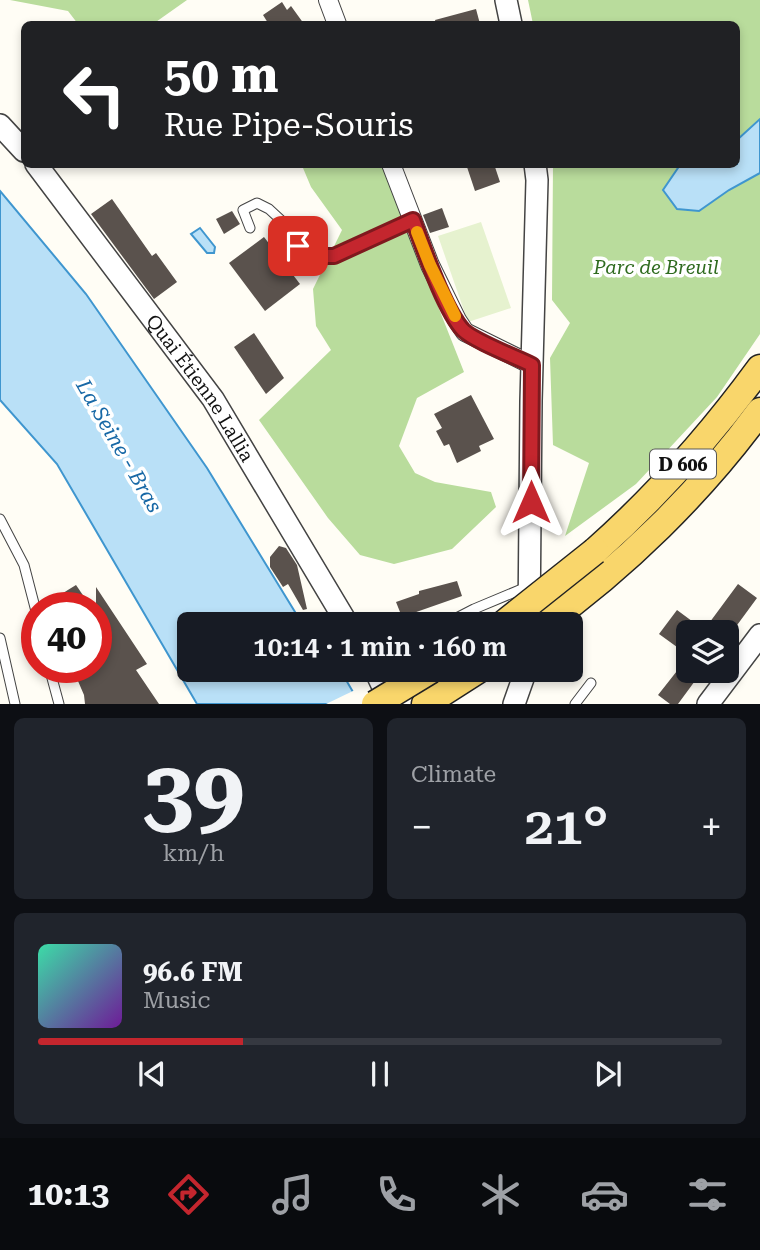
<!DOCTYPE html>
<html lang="en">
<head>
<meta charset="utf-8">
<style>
  body { margin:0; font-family:"Roboto Serif",serif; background:#20242c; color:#f1f3f6; height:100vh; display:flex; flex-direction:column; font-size:26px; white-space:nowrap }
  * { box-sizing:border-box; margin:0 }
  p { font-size:23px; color:#9ea1a6 }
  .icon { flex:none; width:38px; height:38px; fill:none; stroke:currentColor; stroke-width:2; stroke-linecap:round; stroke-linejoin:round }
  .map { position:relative; height:704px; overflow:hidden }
  .side { display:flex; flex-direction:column; gap:14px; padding:14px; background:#0d0f14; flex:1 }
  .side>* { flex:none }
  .guide { position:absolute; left:21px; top:21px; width:719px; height:147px; border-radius:10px; box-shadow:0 4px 10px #0003; background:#202124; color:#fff; overflow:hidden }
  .tools { position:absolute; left:676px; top:620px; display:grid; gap:14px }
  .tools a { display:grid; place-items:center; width:63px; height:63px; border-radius:10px; background:#171b24; box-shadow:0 4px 10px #0003; font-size:35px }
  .speed { position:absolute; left:21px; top:592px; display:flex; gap:14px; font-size:35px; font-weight:700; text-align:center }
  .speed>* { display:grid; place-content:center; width:91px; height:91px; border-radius:50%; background:#171b24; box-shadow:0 4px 10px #0003; line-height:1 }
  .speed .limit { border:10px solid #d22; background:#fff; color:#111 }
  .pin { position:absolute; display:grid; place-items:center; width:60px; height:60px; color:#fff; margin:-30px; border-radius:14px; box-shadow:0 4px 10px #0006 }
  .me { position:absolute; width:77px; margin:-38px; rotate:0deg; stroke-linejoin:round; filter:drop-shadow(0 0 5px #0008) }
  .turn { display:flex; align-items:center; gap:24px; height:147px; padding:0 28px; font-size:32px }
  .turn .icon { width:91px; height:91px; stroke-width:2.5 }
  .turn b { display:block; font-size:49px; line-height:60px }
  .big { font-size:52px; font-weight:600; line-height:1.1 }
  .side .tile { flex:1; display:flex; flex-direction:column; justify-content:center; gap:10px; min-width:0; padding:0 24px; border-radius:10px; background:#20242c }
  .side .dial { align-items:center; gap:0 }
  .dial b { font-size:91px; line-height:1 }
  .song { display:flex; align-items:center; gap:21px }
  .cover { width:84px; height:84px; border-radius:10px; background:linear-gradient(135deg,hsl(160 70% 55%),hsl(280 70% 35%)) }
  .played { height:7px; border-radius:4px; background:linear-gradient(90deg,#c4262e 30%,#363941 30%) }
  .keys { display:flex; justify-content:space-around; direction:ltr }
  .heat { display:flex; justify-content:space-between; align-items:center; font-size:38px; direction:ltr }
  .side .tiles { flex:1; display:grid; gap:14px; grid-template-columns:1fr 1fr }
  .tile:last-child { grid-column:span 2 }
  .trip { position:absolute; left:177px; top:612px; width:406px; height:70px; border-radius:10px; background:#171b24; box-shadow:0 4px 10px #0003; font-weight:600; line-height:70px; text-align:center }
  .tabs { display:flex; height:112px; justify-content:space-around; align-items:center; background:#090b0e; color:#9ea1a6 }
  .tabs .icon { width:49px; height:49px }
  .tabs .active { color:#c4262e }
  .tabs b { font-size:32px; color:#f1f3f6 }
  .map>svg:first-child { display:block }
</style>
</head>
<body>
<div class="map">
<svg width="760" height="704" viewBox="0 0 760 704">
  <rect width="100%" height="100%" fill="#fffdf5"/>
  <g fill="#b9dc9c">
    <path d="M10,0H187L153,24H78L68,11Z"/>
    <path d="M528,0H760V334L717,397L636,484L565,536L589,463L553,445L550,358L570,323L552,300L553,165L737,164V24H533Z"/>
    <path d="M319,164L382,165L464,372L417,398L399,446L415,473L435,482L491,492L496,507L452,549L394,564L360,555L328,518L259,420L331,350L316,326L313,289L342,230L311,187L303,168Z"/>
  </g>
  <path fill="#e6f2cf" d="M481,222L511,308L468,322L438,236Z"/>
  <g fill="#b9e0f7" stroke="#3f96cf" stroke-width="2">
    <path d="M760,119V173L729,190L699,211L677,209L663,190L680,165L737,164V140Z"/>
    <path d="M0,191L86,294L207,468L303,625H189V670H331L333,674L342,673L360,704H197L57,464L0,400Z"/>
    <path d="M200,228L215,247L214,253H207L191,234Z"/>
  </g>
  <path fill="#fffdf5" d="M355,690L364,704H326Z"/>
  <g fill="#5a524d">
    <path d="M282,2L287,10L291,6L304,24H266L268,23L263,15Z"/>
    <path d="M476,9L480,24H436L435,20Z"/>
    <path d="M466,164H494L500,182L475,191Z"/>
    <path d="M112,199L152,256L156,253L177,282L154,299L91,214Z"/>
    <path d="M442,208L449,227L430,233L423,215Z"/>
    <path d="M232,211L240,224L224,234L216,219Z"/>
    <path d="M264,237L300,284L265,311L229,263Z"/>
    <path d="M254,333L284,378L266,394L234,347Z"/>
    <path d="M471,395L494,439L479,446L481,451L457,463L449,444L444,446L436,431L442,428L434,414Z"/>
    <path d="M279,546L286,548L297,565L307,609L303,610L288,584L283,587L270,567V557Z"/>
    <path d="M457,581L462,596L402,617L396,602L419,594V591Z"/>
    <path d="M738,584L757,598L732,632H688V655L659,634L677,610L704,630Z"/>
    <path d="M76,585L91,607H42V606Z"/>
    <path d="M96,587L147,664L136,670L159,704H85L84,695L72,667H96Z"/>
    <path d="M688,657V670H703L678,704H670L658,695Z"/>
  </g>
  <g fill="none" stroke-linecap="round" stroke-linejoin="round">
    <g stroke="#444" stroke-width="11">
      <g id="service">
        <path d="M250,228L243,210L257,203L269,209L283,222L298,246L315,256H334L413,220"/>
        <path d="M0,519L24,565L37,615"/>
        <path d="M443,625L474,609L529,586"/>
        <path d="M0,638L15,704"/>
        <path d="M49,667L59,704"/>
        <path d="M575,704L591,683"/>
      </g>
    </g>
    <g stroke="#444" stroke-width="20">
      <g id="minor">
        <path d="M328,0L337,24"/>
        <path d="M391,164L430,265L457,320L465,332L532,365"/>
      </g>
    </g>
    <g stroke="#444" stroke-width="24">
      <g id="tertiary">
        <path d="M506,0L511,24"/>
        <path d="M0,125L24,151"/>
        <path id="s1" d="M36,164L213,399L348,625"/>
        <path d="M529,625L531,401L537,180L535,164"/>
        <path d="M375,670L391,704"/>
        <path d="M514,704L526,670"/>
        <path d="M708,704L760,635"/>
      </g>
    </g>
    <g stroke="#222" stroke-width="29">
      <g id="primary">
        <path d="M595,551C657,496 711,435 760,368"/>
        <path d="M543,625C623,568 702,491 760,411"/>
        <path d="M425,704L478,670"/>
      </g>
    </g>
    <use href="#service" stroke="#fff" stroke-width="9"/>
    <use href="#minor" stroke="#fff" stroke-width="18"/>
    <use href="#tertiary" stroke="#fff" stroke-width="21"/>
    <use href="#primary" stroke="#f9d66b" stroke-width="26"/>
    <g stroke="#222" stroke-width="29" stroke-linecap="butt">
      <g id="primary-bridge">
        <path d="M502,625L595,551"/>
        <path d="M375,704L431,670"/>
      </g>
    </g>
    <use href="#primary-bridge" stroke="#f9d66b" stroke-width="26"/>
  </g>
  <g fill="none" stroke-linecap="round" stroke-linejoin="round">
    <g stroke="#7f191e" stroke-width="18">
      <path id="route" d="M298,246L315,256H334L413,220C424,249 444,309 463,330C474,341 516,357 532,365L531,502"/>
    </g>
    <use href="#route" stroke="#c4262e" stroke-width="12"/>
    <path stroke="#f59e0b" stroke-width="12" d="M417,232L430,265L455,316"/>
  </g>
  <g text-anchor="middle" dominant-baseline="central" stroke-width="7" stroke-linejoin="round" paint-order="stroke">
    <rect fill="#fff" stroke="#585858" stroke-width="2" x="650" y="449.5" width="66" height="29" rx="5"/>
    <g font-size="18" font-weight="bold" fill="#111">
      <text x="683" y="464">D 606</text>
    </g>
    <g font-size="19" font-style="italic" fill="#2f6b1f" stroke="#fff">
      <text x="656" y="267">Parc de Breuil</text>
    </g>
    <g font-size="19" fill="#111" stroke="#fff">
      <text stroke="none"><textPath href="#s1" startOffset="278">Quai Étienne Lallia</textPath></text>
    </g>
    <g font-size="21" font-style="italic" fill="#1768a6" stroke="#fff">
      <text transform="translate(119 446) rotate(60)">La Seine - Bras</text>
    </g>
  </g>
</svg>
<div class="tools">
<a><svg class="icon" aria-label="layers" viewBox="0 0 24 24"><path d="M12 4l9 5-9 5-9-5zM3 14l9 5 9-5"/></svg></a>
</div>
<div class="speed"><div class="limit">40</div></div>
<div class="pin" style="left:298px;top:246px;background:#d93025"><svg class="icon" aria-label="arrive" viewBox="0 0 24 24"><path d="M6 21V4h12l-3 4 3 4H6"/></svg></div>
<svg class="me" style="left:531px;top:502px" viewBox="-20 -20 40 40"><path d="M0-17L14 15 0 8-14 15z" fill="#c4262e" stroke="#fff" stroke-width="4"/></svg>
<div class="trip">10:14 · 1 min · 160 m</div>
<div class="guide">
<div class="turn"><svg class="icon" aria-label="left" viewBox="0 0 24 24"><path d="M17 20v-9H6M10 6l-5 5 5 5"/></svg><div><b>50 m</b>Rue Pipe-Souris</div></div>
</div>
</div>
<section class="side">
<div class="tiles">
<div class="tile dial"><b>39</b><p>km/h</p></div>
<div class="tile"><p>Climate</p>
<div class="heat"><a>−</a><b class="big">21°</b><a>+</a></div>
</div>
<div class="tile">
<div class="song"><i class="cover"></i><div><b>96.6 FM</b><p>Music</p></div></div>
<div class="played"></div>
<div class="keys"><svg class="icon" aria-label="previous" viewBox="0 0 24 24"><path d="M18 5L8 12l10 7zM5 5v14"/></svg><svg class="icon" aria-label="pause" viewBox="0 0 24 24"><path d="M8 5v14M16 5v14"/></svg><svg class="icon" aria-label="next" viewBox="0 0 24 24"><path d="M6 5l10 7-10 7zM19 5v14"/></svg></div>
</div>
</div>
</section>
<nav class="tabs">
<b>10:13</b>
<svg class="icon active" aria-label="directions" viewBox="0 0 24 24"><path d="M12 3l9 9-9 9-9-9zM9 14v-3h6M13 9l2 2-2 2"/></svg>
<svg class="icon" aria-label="music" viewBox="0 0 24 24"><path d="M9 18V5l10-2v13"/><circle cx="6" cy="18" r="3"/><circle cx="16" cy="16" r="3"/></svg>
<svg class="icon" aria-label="phone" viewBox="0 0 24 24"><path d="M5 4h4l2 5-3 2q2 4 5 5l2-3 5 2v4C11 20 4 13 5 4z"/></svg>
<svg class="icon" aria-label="climate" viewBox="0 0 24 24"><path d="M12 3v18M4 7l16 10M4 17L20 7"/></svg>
<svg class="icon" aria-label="car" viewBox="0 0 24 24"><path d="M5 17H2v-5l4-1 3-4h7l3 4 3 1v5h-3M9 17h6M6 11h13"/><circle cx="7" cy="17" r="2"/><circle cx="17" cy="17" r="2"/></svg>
<svg class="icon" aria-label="filters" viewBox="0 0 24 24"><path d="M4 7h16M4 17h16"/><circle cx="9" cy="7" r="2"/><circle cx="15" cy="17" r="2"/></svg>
</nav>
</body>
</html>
